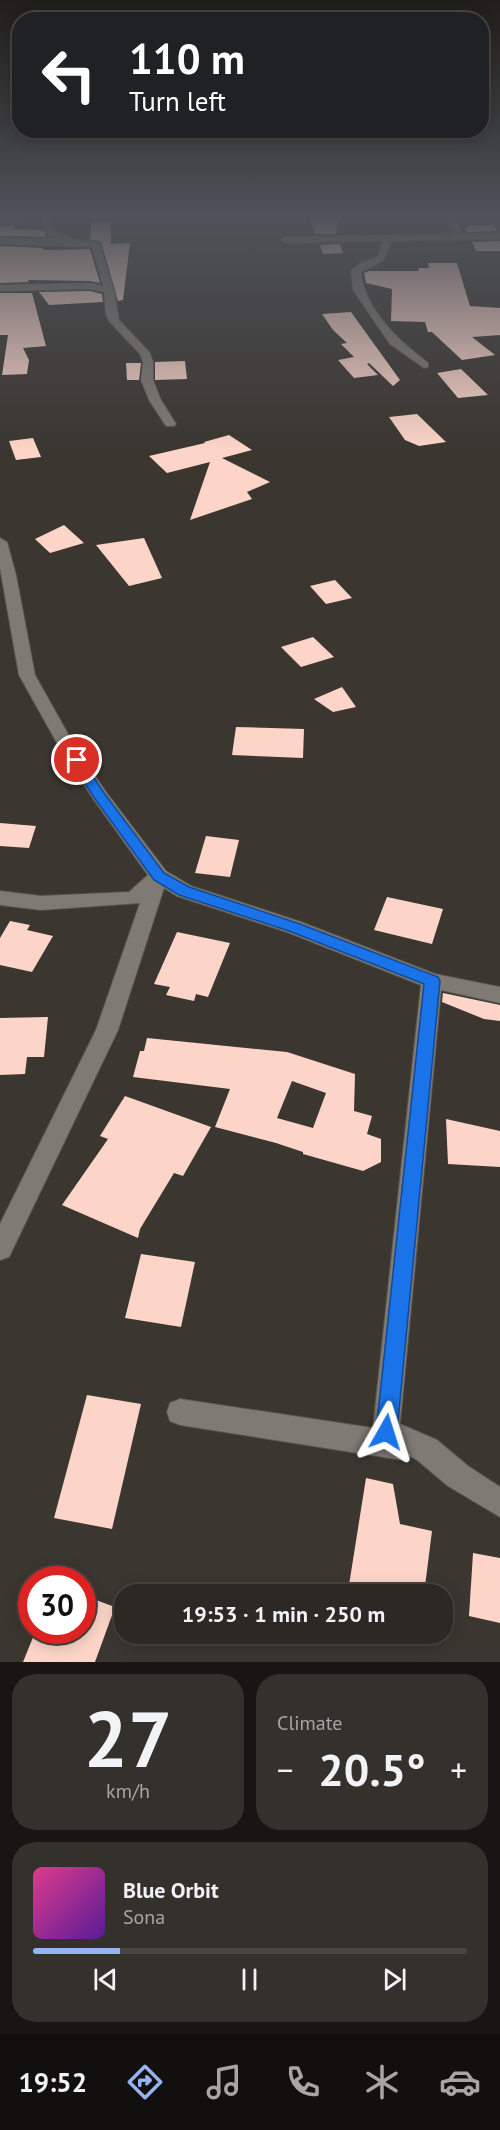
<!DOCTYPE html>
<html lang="en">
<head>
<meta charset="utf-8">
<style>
  body { margin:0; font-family:"PT Sans",sans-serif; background:#34302c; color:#f1f3f6; height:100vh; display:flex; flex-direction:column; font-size:22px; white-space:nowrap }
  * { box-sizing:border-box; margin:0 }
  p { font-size:20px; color:#a6a6a6 }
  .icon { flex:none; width:33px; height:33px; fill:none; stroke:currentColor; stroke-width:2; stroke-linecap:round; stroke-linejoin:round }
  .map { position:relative; height:1662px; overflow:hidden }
  .details { display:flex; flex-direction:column; gap:12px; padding:12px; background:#181614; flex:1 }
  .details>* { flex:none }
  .hud { position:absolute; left:12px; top:12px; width:477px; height:126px; border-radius:24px; box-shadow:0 3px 15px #0003,0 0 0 2px #484441; background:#202124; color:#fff; overflow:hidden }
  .speed { position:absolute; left:18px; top:1566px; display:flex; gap:12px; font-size:30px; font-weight:700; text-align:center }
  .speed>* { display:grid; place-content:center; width:78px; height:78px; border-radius:50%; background:#2c2824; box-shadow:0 3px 15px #0003,0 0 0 2px #484441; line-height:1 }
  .speed .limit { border:9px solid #d22; background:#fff; color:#111 }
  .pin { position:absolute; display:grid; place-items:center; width:51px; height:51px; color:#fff; margin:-26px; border:3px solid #fff; border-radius:50%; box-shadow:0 2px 6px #0007 }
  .me { position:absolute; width:66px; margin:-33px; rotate:6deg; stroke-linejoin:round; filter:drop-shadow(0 0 4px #0008) }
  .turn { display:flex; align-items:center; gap:21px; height:126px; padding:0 18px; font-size:27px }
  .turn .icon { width:78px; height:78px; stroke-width:2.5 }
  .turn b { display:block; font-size:42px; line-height:51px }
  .big { font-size:45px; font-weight:800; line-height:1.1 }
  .details .widget { flex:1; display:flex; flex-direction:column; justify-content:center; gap:9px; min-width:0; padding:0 21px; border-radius:24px; background:#34302c }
  .details .dial { align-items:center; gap:0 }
  .dial b { font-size:78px; line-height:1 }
  .song { display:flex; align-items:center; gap:18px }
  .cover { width:72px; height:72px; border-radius:9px; background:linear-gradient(135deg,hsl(330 70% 55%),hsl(270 70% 35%)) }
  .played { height:6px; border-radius:3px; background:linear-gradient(90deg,#95b2f1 20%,#484441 20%) }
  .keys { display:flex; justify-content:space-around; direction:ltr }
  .heat { display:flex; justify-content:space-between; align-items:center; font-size:33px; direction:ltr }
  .details .tiles { flex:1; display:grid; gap:12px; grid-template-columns:1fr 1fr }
  .widget:last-child { grid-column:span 2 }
  .trip { position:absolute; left:114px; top:1584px; width:339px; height:60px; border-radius:24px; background:#2c2824; box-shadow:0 3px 15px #0003,0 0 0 2px #484441; font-weight:800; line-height:60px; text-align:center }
  .menu { display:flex; height:96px; justify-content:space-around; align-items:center; background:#12100e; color:#a6a6a6 }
  .menu .icon { width:42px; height:42px }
  .menu .current { color:#95b2f1 }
  .menu b { font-size:27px; color:#f1f3f6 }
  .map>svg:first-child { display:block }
</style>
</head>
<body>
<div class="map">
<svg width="500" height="1662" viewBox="0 0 500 1662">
  <rect width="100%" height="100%" fill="#3b3630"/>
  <g fill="#fcd5c8" fill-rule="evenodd">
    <path d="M309,218H339L336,234H315Z"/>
    <path d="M111,221V244L130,243L123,300L118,301L101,242L90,239L91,222Z"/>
    <path d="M13,225L14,229L44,230L46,237L0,236V226Z"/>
    <path d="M469,225H494L497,231L467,232L465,227H470Z"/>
    <path d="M500,241V251H476L472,242Z"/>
    <path d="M340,244L343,253L323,254L320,245Z"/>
    <path d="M0,246L43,248V250L90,249L100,283L90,281L28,280L29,282L0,283Z"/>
    <path d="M428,263H457L470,306L500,308V335L472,337L495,355L462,360L432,332H428L425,322L391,321L392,289L366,283L364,273L369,271H419L418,268H429Z"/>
    <path d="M90,291L102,294L103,302L49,305L39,292Z"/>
    <path d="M0,293H32L46,346L23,348L29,360L27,374L2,375L8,335H0Z"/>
    <path d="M351,312L400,380L393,386L369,363L367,364L378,375L354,378L338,360L354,357L341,344L347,343L333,330L322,314Z"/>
    <path d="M185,361L187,379L155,380V362Z"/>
    <path d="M126,363H141L139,380H127Z"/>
    <path d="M461,369L488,395L458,398L437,373Z"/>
    <path d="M417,414L446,442L419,446L405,440L389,417Z"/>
    <path d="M229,435L252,450L222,458L270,482L247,492L252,499L190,520L210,462L167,473L149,456L205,443L204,442Z"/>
    <path d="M33,438L41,457L16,460L9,441Z"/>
    <path d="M64,525L84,543L50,553L35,539Z"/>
    <path d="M144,538L162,578L129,586L96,545Z"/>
    <path d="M335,580L352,598L326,604L310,586Z"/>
    <path d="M313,637L334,657L301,667L281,647Z"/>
    <path d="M342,687L356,707L333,712L314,699Z"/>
    <path d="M236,727L304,729L303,758L232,755Z"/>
    <path d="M0,823L36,826L29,848L0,846Z"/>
    <path d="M206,836L239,840L230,877L195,873Z"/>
    <path d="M387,897L443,909L432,944L374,930Z"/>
    <path d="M10,921L30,925L27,930L53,936L32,972L0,965V938Z"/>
    <path d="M177,932L230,943L208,997L196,994L194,1001L166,995L170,987L154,984Z"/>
    <path d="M443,993L500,1005V1021L484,1019L442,1002Z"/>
    <path d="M48,1017L44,1057H27L25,1074L0,1075V1018Z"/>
    <path d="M147,1038L287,1052L355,1074L354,1111L372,1116L367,1134L381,1139V1162L363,1171L303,1154V1152L276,1143L215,1127L230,1089L133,1077L140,1051H144ZM292,1081L326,1093L313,1128L277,1118Z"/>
    <path d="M125,1096L211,1127L183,1176L174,1173L140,1229L138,1238L62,1205L108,1139L100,1136Z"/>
    <path d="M446,1119L500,1131V1167L448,1164Z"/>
    <path d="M141,1254L195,1262L181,1327L125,1318Z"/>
    <path d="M87,1395L141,1404L112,1529L54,1518Z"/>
    <path d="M366,1478L393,1484L400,1524L432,1531L424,1594H388L349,1585Z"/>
    <path d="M473,1553L500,1558V1623L469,1616Z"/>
    <path d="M82,1595L115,1607L95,1662H23L36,1630H82Z"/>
  </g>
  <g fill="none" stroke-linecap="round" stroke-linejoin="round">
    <g stroke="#58554f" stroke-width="2">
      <g id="minor">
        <path d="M0,218H49L56,231L73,239L99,243L114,290L119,320L150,353L153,362V380L161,400L176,424L174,426H166L149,400L141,380L143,362L140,354L109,321L106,314L104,292L90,289L0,291V285L90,283L103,286L92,247L0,244V238L59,239L49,235L41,219L0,224Z"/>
        <path d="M446,218H454L462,234L500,233V239L392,241L383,261L361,272C365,310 398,340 428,363V367L424,368L390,344L353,290L351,271L359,264L377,257L383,241L285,243L281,240L285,237L454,234Z"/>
        <path d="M0,538L7,542L16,575L35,675L73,743L106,792L166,871L191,886L301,922L435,974L500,987V1003L441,990L400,1424L437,1440L468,1466L500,1487V1517L448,1486L417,1460L410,1456L402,1460L180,1425L170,1421L167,1412L170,1403L180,1399L373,1428L421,985L287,932L177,896L164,888L118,1030L9,1257L0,1260V1224L96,1030L140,903L41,910L0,905V891L41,896L129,892L148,875L94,800L57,743L19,675L0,568Z"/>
      </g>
    </g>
    <use href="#minor" fill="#7f7a73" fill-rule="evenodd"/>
  </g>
  <linearGradient id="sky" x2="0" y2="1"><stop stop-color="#201e1a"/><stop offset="0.48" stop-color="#4f5259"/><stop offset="1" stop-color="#4f5259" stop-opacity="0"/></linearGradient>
  <rect width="500" height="450" fill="url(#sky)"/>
  <path fill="#1a73e8" stroke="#114b97" stroke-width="1.5" d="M77,756L81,758L104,793L164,873L189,887L300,924L438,977L440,981L397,1432L394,1439L386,1442L379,1439L376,1432L424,984L289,931L179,895L154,880L95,799L70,760Z"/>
</svg>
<div class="speed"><div class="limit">30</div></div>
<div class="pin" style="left:77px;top:760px;background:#d93025"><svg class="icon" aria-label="arrive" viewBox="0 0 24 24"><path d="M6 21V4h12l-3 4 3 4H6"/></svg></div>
<svg class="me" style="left:386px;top:1432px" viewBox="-20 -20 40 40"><path d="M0-17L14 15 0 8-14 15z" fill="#1a73e8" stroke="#fff" stroke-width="4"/></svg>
<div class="trip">19:53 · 1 min · 250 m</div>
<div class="hud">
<div class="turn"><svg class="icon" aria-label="left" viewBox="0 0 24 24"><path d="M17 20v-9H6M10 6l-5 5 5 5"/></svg><div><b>110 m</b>Turn left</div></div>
</div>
</div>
<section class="details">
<div class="tiles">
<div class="widget dial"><b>27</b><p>km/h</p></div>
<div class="widget"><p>Climate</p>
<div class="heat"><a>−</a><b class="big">20.5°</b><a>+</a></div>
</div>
<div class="widget">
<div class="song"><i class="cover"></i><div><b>Blue Orbit</b><p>Sona</p></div></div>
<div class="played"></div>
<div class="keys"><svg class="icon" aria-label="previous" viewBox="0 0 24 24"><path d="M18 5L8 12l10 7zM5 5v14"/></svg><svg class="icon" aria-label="pause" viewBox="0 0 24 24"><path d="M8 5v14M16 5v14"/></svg><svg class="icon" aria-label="next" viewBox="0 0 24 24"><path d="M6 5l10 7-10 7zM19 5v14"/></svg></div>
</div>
</div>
</section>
<nav class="menu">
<b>19:52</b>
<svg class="icon current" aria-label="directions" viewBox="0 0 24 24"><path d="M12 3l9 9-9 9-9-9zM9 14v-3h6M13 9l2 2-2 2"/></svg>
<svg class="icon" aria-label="music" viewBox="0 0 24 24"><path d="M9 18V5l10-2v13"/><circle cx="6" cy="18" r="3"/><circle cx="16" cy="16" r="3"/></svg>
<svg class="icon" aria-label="phone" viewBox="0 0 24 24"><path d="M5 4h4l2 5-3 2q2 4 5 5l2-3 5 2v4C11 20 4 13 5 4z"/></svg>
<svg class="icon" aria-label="climate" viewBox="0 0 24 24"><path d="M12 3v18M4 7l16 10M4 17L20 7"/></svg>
<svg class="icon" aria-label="car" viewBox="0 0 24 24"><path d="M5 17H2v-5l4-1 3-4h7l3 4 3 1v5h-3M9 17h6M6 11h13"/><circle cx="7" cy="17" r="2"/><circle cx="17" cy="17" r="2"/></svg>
</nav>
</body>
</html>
